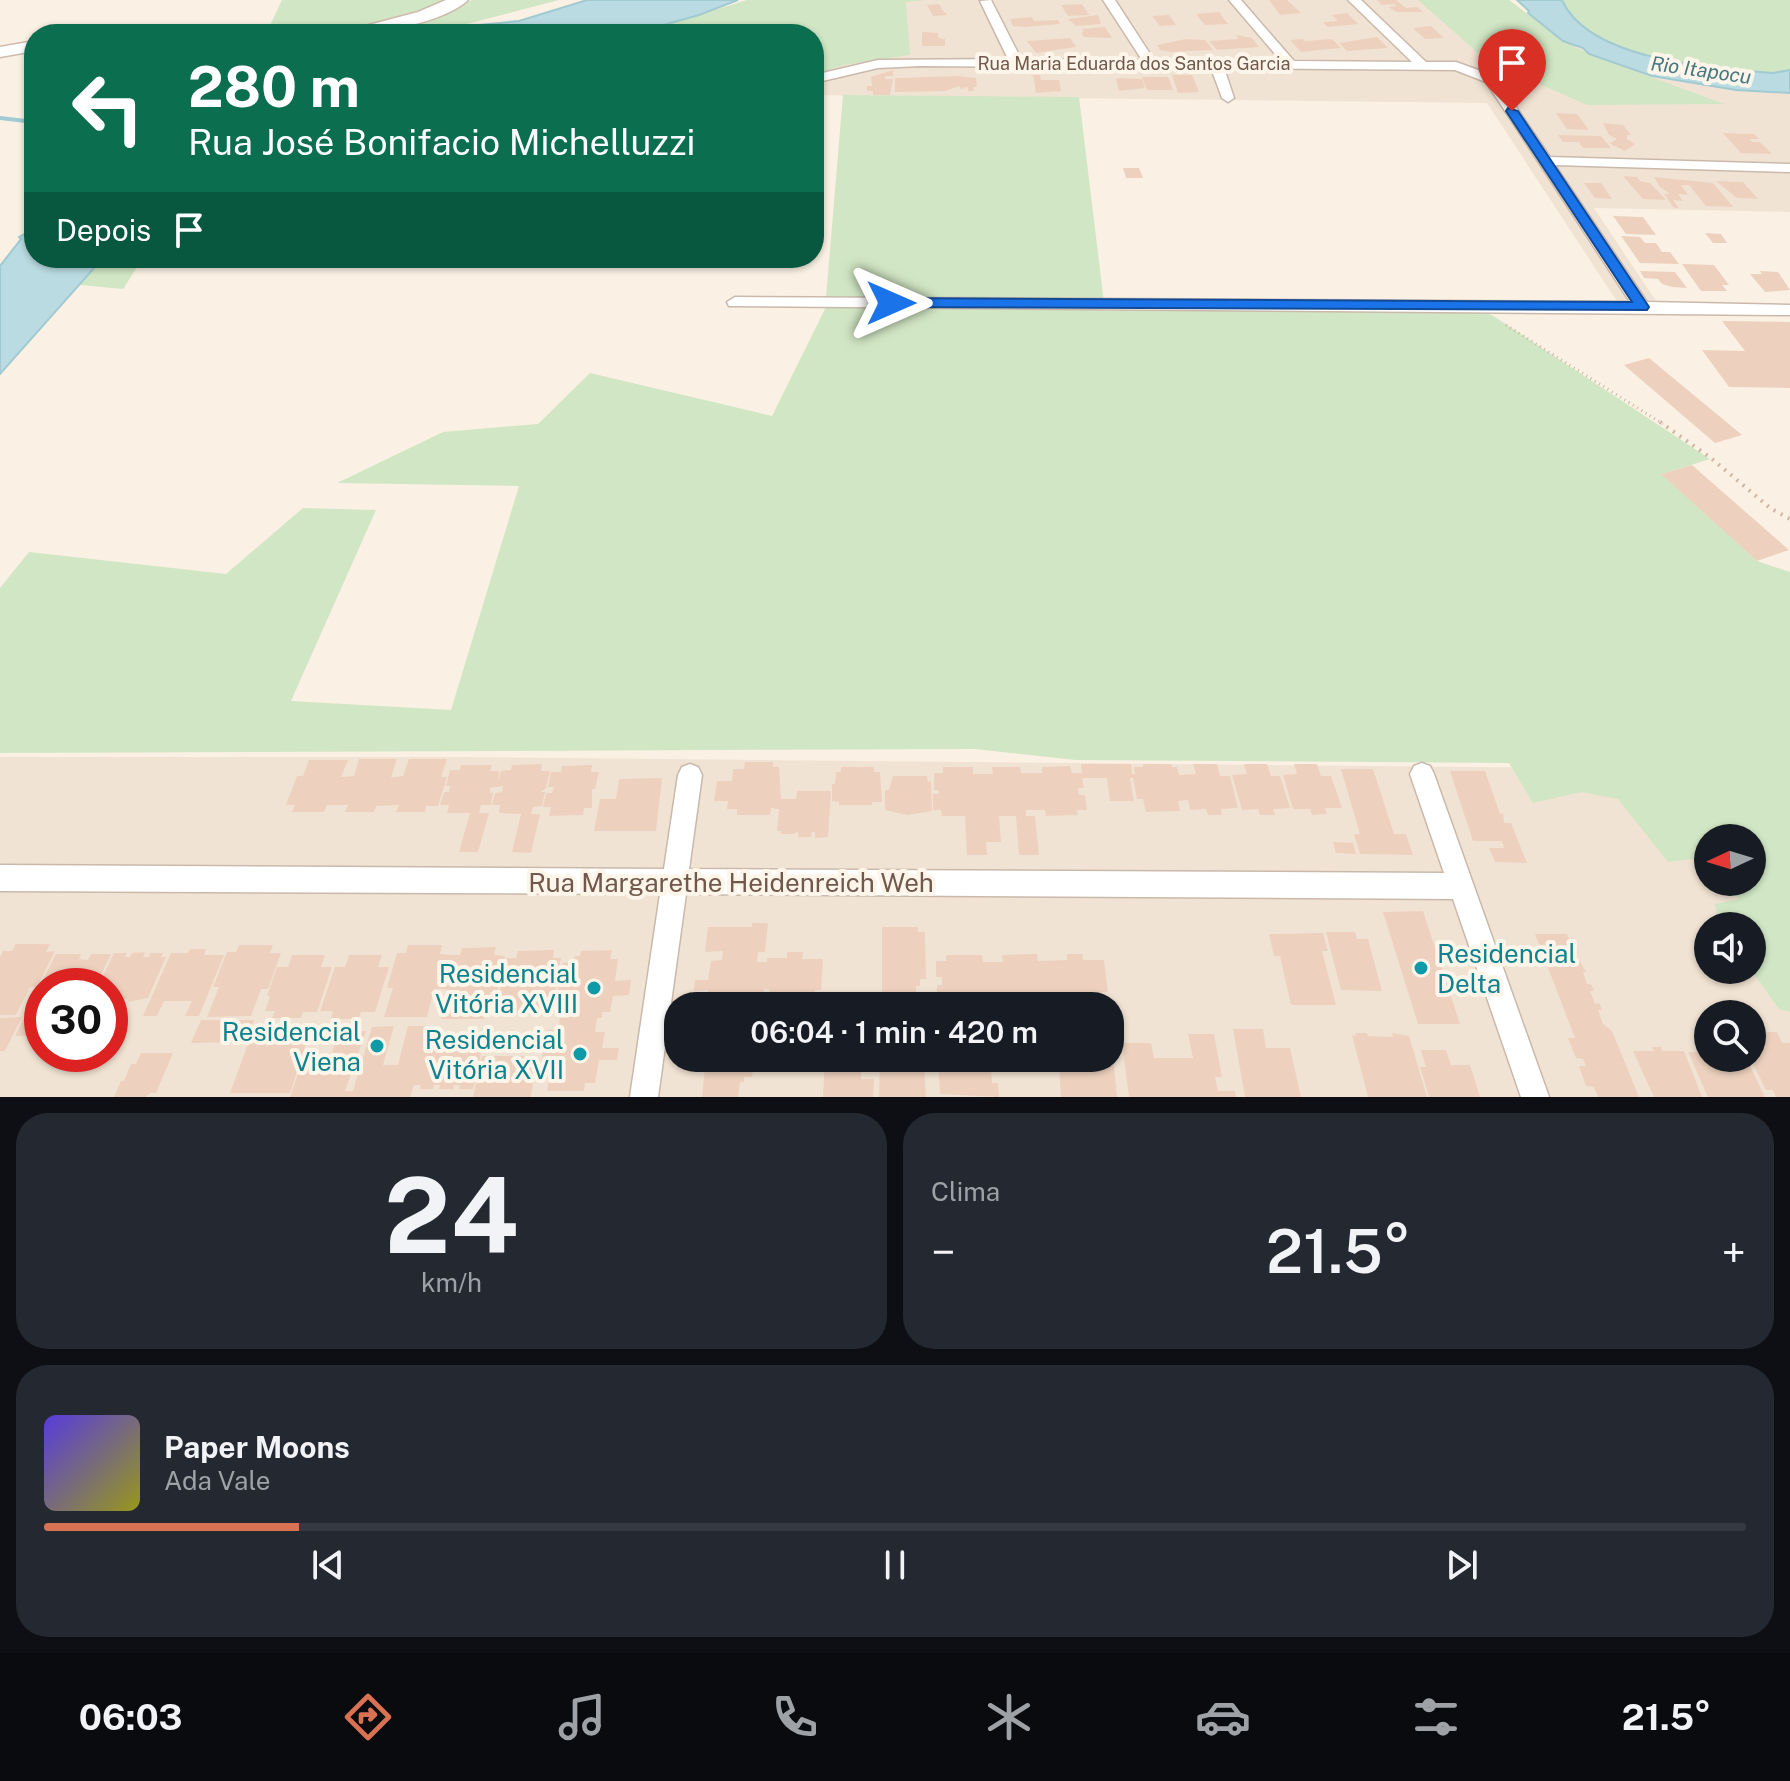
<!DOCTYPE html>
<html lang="pt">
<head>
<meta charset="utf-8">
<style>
  body { margin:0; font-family:"Public Sans",sans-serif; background:#242831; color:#f1f3f6; height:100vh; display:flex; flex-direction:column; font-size:30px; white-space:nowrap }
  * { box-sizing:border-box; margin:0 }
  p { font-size:26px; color:#9ea1a6 }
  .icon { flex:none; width:44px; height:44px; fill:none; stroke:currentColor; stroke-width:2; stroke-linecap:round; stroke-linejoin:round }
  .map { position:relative; height:1097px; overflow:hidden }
  .sheet { display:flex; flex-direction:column; gap:16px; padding:16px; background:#0d0f14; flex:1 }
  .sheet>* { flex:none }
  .top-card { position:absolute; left:24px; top:24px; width:800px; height:244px; border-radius:32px; box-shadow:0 2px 6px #0004; background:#0b6e4f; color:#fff; overflow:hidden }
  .needle { width:52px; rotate:266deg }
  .tools { position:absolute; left:1694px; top:824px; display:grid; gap:16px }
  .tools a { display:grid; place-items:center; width:72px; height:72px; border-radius:50%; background:#171b24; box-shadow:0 2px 6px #0004; font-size:40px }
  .speed { position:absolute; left:24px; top:968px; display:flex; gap:16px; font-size:40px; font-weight:700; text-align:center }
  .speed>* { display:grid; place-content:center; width:104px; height:104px; border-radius:50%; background:#171b24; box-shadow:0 2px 6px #0004; line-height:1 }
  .speed .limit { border:12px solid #d22; background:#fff; color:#111 }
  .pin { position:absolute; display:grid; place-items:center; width:68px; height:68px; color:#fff; margin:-82px -34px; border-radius:50% 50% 50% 0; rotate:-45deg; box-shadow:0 0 8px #0007 }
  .pin .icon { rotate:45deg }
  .me { position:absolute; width:88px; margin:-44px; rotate:90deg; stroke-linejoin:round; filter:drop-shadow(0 0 6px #0008) }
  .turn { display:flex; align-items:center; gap:28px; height:168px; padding:0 32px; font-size:36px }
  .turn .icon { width:104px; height:104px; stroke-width:2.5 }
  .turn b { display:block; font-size:56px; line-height:68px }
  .then { display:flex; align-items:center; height:76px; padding:0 32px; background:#0003; gap:16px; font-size:30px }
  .big { font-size:60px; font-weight:600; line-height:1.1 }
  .sheet .tile { flex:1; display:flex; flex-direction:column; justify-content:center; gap:12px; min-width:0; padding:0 28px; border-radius:32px; background:#242831 }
  .sheet .dial { align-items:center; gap:0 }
  .dial b { font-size:104px; line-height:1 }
  .song { display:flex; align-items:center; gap:24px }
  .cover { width:96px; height:96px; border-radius:12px; background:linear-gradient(135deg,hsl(250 70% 55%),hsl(60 70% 35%)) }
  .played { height:8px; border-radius:4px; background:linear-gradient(90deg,#d97253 15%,#363941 15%) }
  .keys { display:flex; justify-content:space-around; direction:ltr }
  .heat { display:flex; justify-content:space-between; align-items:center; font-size:44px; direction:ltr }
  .sheet .tiles { flex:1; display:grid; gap:16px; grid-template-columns:1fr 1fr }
  .tile:last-child { grid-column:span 2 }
  .trip { position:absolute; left:664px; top:992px; width:460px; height:80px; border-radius:32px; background:#171b24; box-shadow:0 2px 6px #0004; font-weight:600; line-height:80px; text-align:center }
  .tabs { display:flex; height:128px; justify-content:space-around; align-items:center; background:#090b0e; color:#9ea1a6 }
  .tabs .icon { width:56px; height:56px }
  .tabs .active { color:#d97253 }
  .tabs b { font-size:36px; color:#f1f3f6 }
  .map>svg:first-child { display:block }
</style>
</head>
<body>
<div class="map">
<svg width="1790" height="1097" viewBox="0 0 1790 1097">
  <rect width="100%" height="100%" fill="#faf1e4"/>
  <g fill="#f1e3d3" fill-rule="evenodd">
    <path d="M747,0H1509L1563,41L1647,76L1739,91L1790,93V212L1594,208L1658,304L1618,303L1487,103L814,95V34H639Z"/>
    <path d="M0,757H451L1790,770V1097H0ZM1708,838H1752V882H1708ZM1708,926H1752V970H1708ZM42,986H110V1054H42ZM678,1006H1110V1058H678ZM1708,1014H1752V1058H1708Z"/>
  </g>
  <g fill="#d1e6c4">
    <path d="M282,0H443C383,29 332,34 266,34Z"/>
    <path d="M472,0H559L428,34H377L409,25Z"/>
    <path d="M747,0H926L906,2L910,55L844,65L814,74V34H639Z"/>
    <path d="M1418,0H1509L1563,41L1589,54L1724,104L1587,105L1487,61Z"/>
    <path d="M1562,0H1790V70L1773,73C1714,68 1589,61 1562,0Z"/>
    <path d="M843,95L1079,97L1105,311L1465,307L1492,315L1510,327L1710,459L1662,474L1757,561L1790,572V1012L1779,1009L1751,970L1752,926H1719L1715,904L1739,899L1720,882H1752V838H1708V871L1694,859L1668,862L1618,799L1581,792L1533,803L1509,763L1076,760L975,749L0,753V588L29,552L226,574L303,508L376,510L291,701L451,710L519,486L337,483L443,432L538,424L590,373L772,416L825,309Z"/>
    <path d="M104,258H143L123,289L80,285Z"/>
  </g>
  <g fill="#badbe1" stroke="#a1cad2" stroke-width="2">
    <path d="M587,0H738L699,15L632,34H446L479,25L519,21Z"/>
    <path d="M1517,0H1562C1589,61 1714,68 1773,73L1790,70V93L1736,90L1652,76L1589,54L1583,48L1563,41L1528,13L1529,11Z"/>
    <path d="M34,229V258H103L0,374V266L21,239L19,237Z"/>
  </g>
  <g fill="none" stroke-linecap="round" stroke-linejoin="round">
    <path stroke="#a1cad2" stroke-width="4" d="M0,118L34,122"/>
  </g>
  <g fill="#edd1be">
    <path d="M1269,0H1287L1301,13L1280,15Z"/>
    <path d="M1377,0H1396L1406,8L1417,7L1423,12H1397L1388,7L1397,6L1394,4L1382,5Z"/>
    <path d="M939,4L943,11L948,15L933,16L927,5Z"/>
    <path d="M1082,4L1089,15L1068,16L1061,5Z"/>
    <path d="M1219,12L1228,24L1205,25L1196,14Z"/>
    <path d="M1347,13L1358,24L1328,27L1323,22L1338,21L1332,15Z"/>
    <path d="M1098,15L1101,24L1076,26L1068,19Z"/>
    <path d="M1169,15L1176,25L1160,26L1152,16Z"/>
    <path d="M1032,17L1034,21L1058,20L1060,24L1025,27L1013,26L1010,19Z"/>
    <path d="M1431,26L1444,38L1425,39L1413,28Z"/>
    <path d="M1105,27L1112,38L1084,37L1081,33L1084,32L1082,29Z"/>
    <path d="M922,32L938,33V38L945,39V46H922Z"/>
    <path d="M1236,35L1252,38L1259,47L1217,50L1209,41L1238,39Z"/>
    <path d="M1377,37L1388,48L1347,51L1339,43Z"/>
    <path d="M1070,38L1076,47L1036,53L1027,41Z"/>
    <path d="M1186,39L1205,40L1213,50L1171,52L1160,50L1157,45Z"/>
    <path d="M1303,39L1305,41L1332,39L1341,48L1301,52L1290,40Z"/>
    <path d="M893,70V76H885V79H893L890,95H873V91H867V86H872L871,77Z"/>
    <path d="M1033,75H1040L1041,80H1059L1061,91L1036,93Z"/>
    <path d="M1172,75H1192L1199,92L1178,93Z"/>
    <path d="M956,76L976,78L977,87H973L974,91H968V87L960,89V86L945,91L895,92V78Z"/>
    <path d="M1142,77H1168L1173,90H1147Z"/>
    <path d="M1121,78L1142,79L1145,88L1119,91L1116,79Z"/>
    <path d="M1556,113L1577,114L1589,130L1567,129Z"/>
    <path d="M1603,123L1623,125L1631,135H1627V139L1635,144L1625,151L1612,145L1610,143L1617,139L1609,135Z"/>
    <path d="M1723,133L1754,134L1759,139H1749L1752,142H1760L1772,154L1741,153Z"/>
    <path d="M1558,135L1601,136L1611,148H1583L1579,142H1563Z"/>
    <path d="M1123,168H1139L1143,178H1126Z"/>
    <path d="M1623,176L1637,177L1640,181L1650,183L1666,200L1643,199Z"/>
    <path d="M1654,177L1713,183L1733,207L1706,206L1689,185H1681L1688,195L1678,194L1683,201L1673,200L1679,208H1674L1664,194H1670L1660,187Z"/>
    <path d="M1716,181L1743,182L1758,199L1737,198Z"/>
    <path d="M1584,183H1601L1612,199L1595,198Z"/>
    <path d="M1613,216L1643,217L1656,235L1626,234Z"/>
    <path d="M1705,233L1721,234L1727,243H1713Z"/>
    <path d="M1621,236L1640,237L1645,243H1656L1662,252H1670L1679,264L1640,263Z"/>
    <path d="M1682,264L1714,265L1729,285H1722L1727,291H1701Z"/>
    <path d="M1640,271L1675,272L1687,288L1672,287L1662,284L1658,279L1644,278Z"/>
    <path d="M1760,271L1778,272L1790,290L1765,292L1750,274H1762Z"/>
    <path d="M1722,321L1790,322V388L1729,387L1702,350L1745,351Z"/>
    <path d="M1649,358L1742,435L1715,443L1624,365Z"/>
    <path d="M1692,465L1789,550L1757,561L1661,474Z"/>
    <path d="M359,759H397L391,777H396L403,776L409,759H447L441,777H447L438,806H426L425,812H396L399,805L376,806L374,812H345L348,805H327L324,812H292L295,805H286L297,776H303L309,760H348L341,777L354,776Z"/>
    <path d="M745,762H773V767H779L781,799H796L797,791H831L828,837L815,838V832H812L811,837H798V831L794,834H781V831H777L779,809L771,808L770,815H737V809H727L728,801H714L717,781H732L733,769H744Z"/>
    <path d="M542,764L541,771H550L546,788L541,792H545L542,806L533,807L531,814H540L531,853L512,852L521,814L499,813L500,805H492L495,793L502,792L503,786L490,788V793L493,792L491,805H481L479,813H489L478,852H459L470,813H447L449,805H440L444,792H449L450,786H446L450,770H460L461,765H492L490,771H499L498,781L501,771L511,770L512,765Z"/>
    <path d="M1081,764H1131L1132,774H1135L1134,767H1143V764H1171L1172,767H1177L1179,775L1196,774L1193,764H1217L1220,776H1230L1238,808L1221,809L1222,815H1208L1206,809L1190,810L1188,800L1178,801L1180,811L1146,812L1143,799H1137L1133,778H1130L1134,801H1110L1107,778H1082L1084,788H1078L1079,795H1085L1087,810H1077L1078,815L1046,816L1045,810H1026V816H1035L1039,855H1019L1016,816H999L1001,842H986L987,855H967L965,816H942L941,810H933V794H939L938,790H934V773H943V767H973V774H993L992,767H1020L1021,773H1042V767L1070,766L1072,773H1082Z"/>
    <path d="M1244,764H1267L1271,776H1280L1290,808L1273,809L1275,815H1260L1258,809L1242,810L1232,775L1247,774Z"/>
    <path d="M1294,764H1317L1321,776H1331L1342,808H1325L1327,814L1312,815L1310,809H1293L1283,775L1297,774Z"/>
    <path d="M592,765L591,772H599L595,789H592V808H584L583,815L549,816L551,807H543L546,793H552L554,787H548L551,772H561L562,766Z"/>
    <path d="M841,767H874V772H880L882,802H872V805H839V802L832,801V784H835L836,772H841Z"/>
    <path d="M1341,769H1373L1394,834H1406L1413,855L1360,854L1354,834H1360Z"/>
    <path d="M1450,771H1485L1500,814L1503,813L1504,823H1511L1527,863L1495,862L1489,848H1504L1502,841H1473Z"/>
    <path d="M893,776H927L928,782L931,781L932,811L907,815L885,810V790H889Z"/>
    <path d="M662,778L656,831H594L600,799H616L619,779Z"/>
    <path d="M1333,842L1353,843L1356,854L1336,853Z"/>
    <path d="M1423,911L1460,1024H1418L1383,912Z"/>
    <path d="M752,923H768L765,952H758L757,962H767V958H787V952H803L802,959H823L821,990H815V997H821L820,1006H764V995H770V990L764,989L762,1006H707L708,990L694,991L695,980H708L711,961L722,960L723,951L705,952L708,927H752Z"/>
    <path d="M882,927H918V932H925L926,979H920V986H916V1006H882Z"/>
    <path d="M1326,932H1355L1357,939H1368L1382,991L1341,990Z"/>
    <path d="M1323,933L1328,951H1322L1336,1005H1291L1280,956H1274L1269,934Z"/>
    <path d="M1535,934H1567L1572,946H1576L1578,953H1575L1586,972H1583L1587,984H1591L1594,991H1590L1595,1004L1599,1003L1602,1010H1598L1603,1024L1612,1031L1639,1097H1598L1594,1087L1586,1086L1579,1066H1586L1583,1059L1576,1058L1568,1038H1575Z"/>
    <path d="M16,944H50L46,952L55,951L37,987H30L16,1015H0V957L3,951H12Z"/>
    <path d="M239,945H273L270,953H281L268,989H261L251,1016L207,1017L219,987H213L227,952H236Z"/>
    <path d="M408,945H442L440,954L450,955H460L462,948L496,947L494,955L505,956L497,992H490L484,1019H441L449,990L442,989H434L427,1017H384L393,988H387L397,953H406Z"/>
    <path d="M190,949H206L204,955H224L199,1016H185L192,1001H164L157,1016H143L171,953H188Z"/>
    <path d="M554,950L553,958H561L558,973H555L552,981H557L553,1004H541L540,1013H505L507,1004H496L502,981H506L508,972H504L507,958H516L518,951Z"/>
    <path d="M612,950L610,959H618L615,981L631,980L629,995L613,996L610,1012H602V1018H597L595,1032H605L602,1048H619L617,1060H599L595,1083H585L584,1091H547L549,1079H538L547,1030H558L560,1018H568L570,1011H564L565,1005L555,1006L563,963L573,962L575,956H580L581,951Z"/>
    <path d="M145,952L143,957H149L150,953H163L161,957H166L148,998L128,1002L129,999L117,998L116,1002H110V986H98L114,953H127L125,957H130L132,953Z"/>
    <path d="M56,954H81L79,959L88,960L91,954H111L99,979H87L84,986H52L55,981H42Z"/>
    <path d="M1037,954L1038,961L1067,960V954H1082L1083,960H1104L1108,992H1102V998H1108L1109,1006H937V985H942V977H936V961H946V955H982L983,962H1003L1002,955Z"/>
    <path d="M292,955H325L321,967H332L317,1012H303L301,1018H272L275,1011H265L270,996H267L277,967H288Z"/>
    <path d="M349,955H382L378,967H389L375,1012H361L359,1019H331L333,1011H320L335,967H345Z"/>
    <path d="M39,988H42V1016H37L41,1008H30Z"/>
    <path d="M22,1017L5,1051H0V1018Z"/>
    <path d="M42,1017V1036H15L24,1018Z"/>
    <path d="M201,1020H254L246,1042L191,1043Z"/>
    <path d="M394,1026L383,1065H398L408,1026H429L426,1039L447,1035L446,1039L466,1035L465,1039H478L479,1035H485L473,1089H459L460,1085H454L453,1089H439L440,1085H434L433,1089H420L421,1085H414L410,1097H290L302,1062H329L339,1031H366L345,1091H353L372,1027Z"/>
    <path d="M1233,1029H1263L1266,1048H1290L1301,1097H1245Z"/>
    <path d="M1758,1032H1777L1782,1043H1790V1097H1776L1773,1090H1766L1750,1058L1754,1056L1752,1043H1763Z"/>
    <path d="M1355,1033H1367L1368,1036L1393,1037L1392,1033L1409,1036L1427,1097H1368L1352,1035L1356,1036Z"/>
    <path d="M1188,1034H1214L1222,1077H1215L1218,1091H1235L1236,1097H1129L1122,1043H1151L1154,1058H1193Z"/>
    <path d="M249,1041H307L290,1093H230Z"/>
    <path d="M1652,1047H1661L1662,1051H1684L1702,1097H1654L1633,1051H1654Z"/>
    <path d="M1421,1050H1446L1451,1065H1470L1480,1097H1429L1420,1067H1426Z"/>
    <path d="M1688,1052H1708V1058H1746L1765,1097H1708Z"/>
    <path d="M141,1053H173L156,1093H150L146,1097H114L121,1081H124L131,1064H136Z"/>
    <path d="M482,1056H524L523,1061H536L531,1097H473Z"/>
    <path d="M1110,1056H1113L1117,1097H1061L1059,1065H1085L1084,1058Z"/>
    <path d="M706,1058H742L741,1068H753L752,1077H744V1082H740L738,1097H702Z"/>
    <path d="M825,1058H861V1079H874L873,1097H823Z"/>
    <path d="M880,1058H906V1065H924L926,1097H879Z"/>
    <path d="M938,1058H990L992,1083H998L999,1097L940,1094Z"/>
  </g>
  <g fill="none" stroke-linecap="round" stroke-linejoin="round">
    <g stroke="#cab9ab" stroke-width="3">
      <g id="minor">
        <path d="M991,0L1021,59L1142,60L1103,0H1115L1154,60L1281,61L1229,0H1241L1294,61L1412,62L1348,0H1361L1426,62H1456L1495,76L1550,157L1790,164V172L1555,165L1647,302L1790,305V315L729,306L727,302L735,297L1630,302L1486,82L1455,70L1224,68L1234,98L1228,102L1222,98L1211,68L920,66L878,68L814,83V75L878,60L1008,59L980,1Z"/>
        <path d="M1422,763L1430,766L1434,774L1549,1097H1521L1453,899L686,894L658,1097H630L660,894L0,891V865L664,869L678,775L682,767L690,764L698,767L702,775L689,869L1444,873L1410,774L1414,766Z"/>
      </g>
    </g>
    <g stroke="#cfbbac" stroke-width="3">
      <g id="secondary">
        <path d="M446,0H468C445,22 379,34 348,34L350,30L418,12Z"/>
        <path d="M34,41V51L0,57V47Z"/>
      </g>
    </g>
    <path stroke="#d1b4a1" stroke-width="3" stroke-dasharray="1 4" stroke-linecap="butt" d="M1506,325L1663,424"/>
    <path stroke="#d1b4a1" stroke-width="4" stroke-dasharray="2 6" stroke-linecap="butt" d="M1660,422L1711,458L1770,508L1790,519"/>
    <use href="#minor" fill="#fff" fill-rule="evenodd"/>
    <use href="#secondary" fill="#fff" fill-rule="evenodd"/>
  </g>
  <path fill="#1a73e8" stroke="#114b97" stroke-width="2" d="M1508,108L1518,111L1649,307L1647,310L891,307L883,303L891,298L1632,302L1506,111Z"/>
  <g fill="#0f9aa8" stroke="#fdf5e9" stroke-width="3">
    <circle cx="1421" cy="968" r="8"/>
    <circle cx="594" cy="988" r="8"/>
    <circle cx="377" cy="1046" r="8"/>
    <circle cx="580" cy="1054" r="8"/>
  </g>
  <g text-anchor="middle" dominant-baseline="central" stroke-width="8" stroke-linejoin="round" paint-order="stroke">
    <g font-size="18" fill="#70594c" stroke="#fdf5e9">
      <text x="1134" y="63">Rua Maria Eduarda dos Santos Garcia</text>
    </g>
    <g font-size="20" font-style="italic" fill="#477781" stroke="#fdf5e9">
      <text transform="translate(1701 70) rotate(8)">Rio Itapocu</text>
    </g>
    <g font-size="26" fill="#70594c" stroke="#fdf5e9">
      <text x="731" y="882">Rua Margarethe Heidenreich Weh</text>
    </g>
    <g font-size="26" fill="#0d838f" stroke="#fdf5e9" text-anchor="end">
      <text x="1437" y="953" text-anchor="start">Residencial<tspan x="1437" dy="30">Delta</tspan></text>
      <text x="578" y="973">Residencial<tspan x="578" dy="30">Vitória XVIII</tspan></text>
      <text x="361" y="1031">Residencial<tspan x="361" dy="30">Viena</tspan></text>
      <text x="564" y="1039">Residencial<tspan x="564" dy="30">Vitória XVII</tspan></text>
    </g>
  </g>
</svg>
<div class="tools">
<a><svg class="needle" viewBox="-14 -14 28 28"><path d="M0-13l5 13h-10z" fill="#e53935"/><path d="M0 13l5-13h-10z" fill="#9ea1a6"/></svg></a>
<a><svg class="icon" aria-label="sound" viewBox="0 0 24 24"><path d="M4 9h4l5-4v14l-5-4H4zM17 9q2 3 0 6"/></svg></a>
<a><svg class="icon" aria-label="search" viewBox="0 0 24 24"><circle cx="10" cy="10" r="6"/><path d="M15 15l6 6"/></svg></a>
</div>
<div class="speed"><div class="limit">30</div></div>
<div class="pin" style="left:1512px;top:111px;background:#d93025"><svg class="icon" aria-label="arrive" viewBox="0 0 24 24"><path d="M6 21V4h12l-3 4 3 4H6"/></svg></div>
<svg class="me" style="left:891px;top:303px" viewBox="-20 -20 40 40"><path d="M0-17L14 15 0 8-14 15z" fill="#1a73e8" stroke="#fff" stroke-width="4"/></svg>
<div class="trip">06:04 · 1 min · 420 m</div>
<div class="top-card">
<div class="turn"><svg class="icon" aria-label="left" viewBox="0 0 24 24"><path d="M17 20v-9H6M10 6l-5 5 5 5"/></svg><div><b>280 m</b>Rua José Bonifacio Michelluzzi</div></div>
<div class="then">Depois<svg class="icon" aria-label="arrive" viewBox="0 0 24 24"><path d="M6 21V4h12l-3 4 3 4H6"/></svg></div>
</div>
</div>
<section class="sheet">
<div class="tiles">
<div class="tile dial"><b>24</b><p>km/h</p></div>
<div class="tile"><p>Clima</p>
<div class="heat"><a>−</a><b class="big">21.5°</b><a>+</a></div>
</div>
<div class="tile">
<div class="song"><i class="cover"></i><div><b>Paper Moons</b><p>Ada Vale</p></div></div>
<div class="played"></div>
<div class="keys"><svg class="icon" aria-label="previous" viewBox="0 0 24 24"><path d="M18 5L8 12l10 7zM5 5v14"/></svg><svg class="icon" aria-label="pause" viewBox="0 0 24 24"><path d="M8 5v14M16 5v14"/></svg><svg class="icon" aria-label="next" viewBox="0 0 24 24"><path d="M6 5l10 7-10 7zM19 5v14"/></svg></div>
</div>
</div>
</section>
<nav class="tabs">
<b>06:03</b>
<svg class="icon active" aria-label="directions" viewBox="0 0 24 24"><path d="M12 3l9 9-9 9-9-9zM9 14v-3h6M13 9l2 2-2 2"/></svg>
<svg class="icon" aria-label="music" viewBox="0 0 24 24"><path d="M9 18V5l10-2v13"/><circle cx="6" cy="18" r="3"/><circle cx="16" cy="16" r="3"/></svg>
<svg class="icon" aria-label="phone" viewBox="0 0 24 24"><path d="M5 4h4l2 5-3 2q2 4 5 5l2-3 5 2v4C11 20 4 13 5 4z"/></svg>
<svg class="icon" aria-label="climate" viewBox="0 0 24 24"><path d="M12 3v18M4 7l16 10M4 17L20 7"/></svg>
<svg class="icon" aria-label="car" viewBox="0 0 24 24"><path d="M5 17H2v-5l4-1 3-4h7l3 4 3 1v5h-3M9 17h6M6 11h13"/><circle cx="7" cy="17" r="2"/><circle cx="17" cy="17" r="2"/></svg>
<svg class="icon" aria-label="filters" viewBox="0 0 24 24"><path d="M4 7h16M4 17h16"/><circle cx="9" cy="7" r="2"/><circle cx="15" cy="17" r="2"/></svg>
<b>21.5°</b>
</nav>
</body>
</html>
